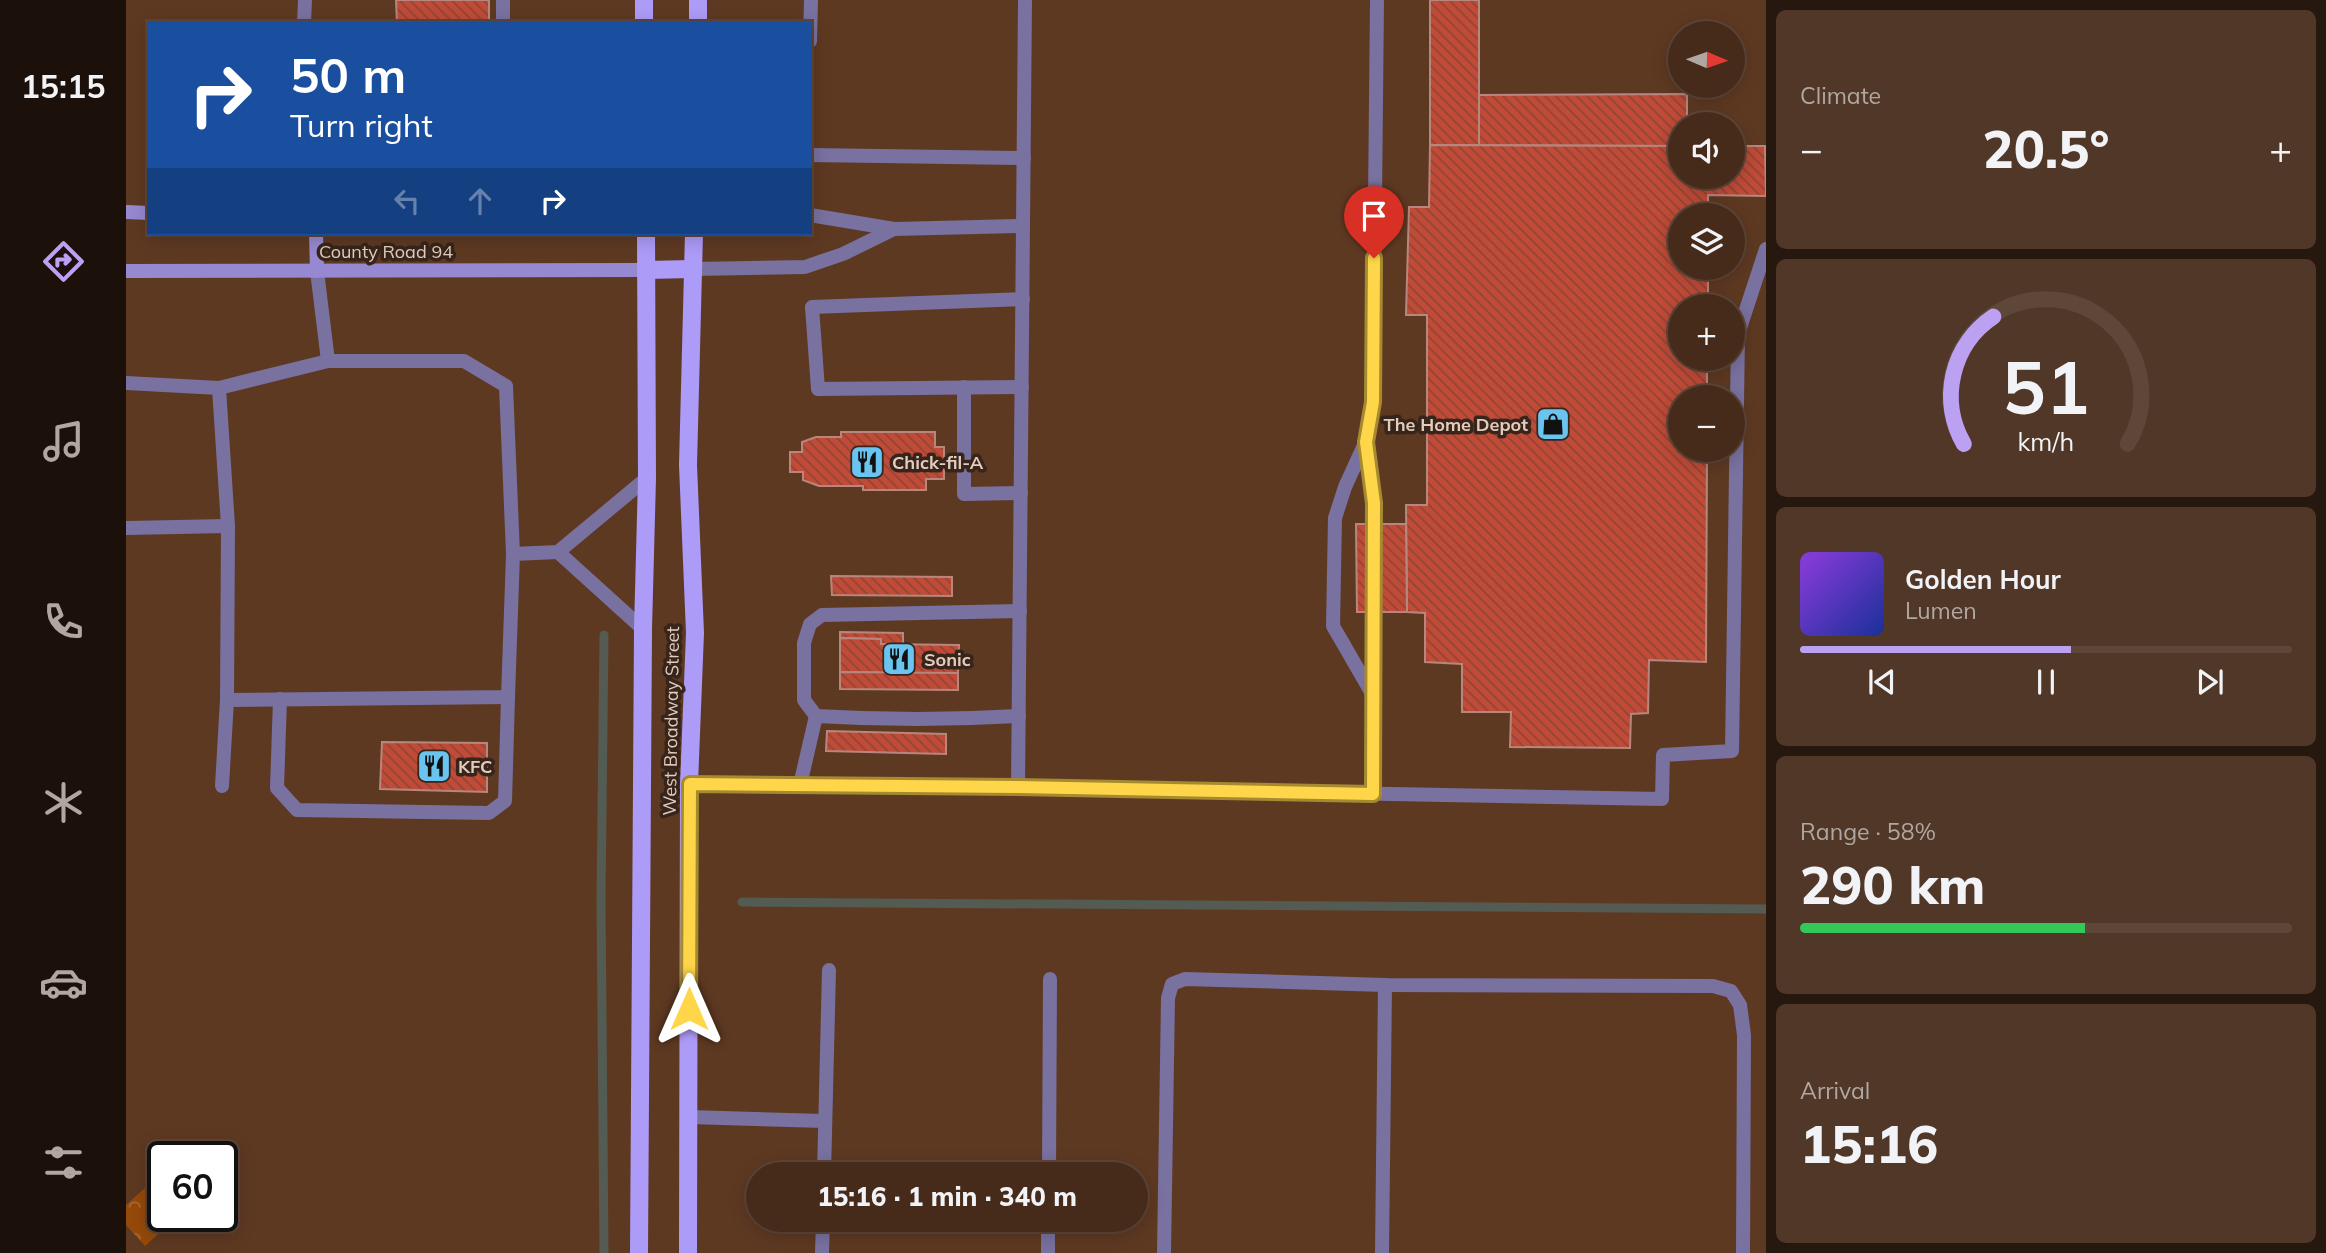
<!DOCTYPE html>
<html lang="en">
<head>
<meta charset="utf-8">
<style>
  body { margin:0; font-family:Mulish,sans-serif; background:#503727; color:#f1f3f6; height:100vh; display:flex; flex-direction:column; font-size:26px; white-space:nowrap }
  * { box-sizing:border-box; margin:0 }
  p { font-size:23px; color:#b0a7a2 }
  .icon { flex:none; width:38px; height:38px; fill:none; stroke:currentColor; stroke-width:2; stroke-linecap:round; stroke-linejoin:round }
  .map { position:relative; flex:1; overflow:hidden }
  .side { display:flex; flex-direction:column; gap:10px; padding:10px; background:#26180e; width:560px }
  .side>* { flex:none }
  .hud { position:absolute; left:21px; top:21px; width:665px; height:214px; border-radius:0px; box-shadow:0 4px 18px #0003,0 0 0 2px #5e4739; background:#1a4fa0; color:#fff; overflow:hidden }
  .needle { width:46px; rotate:92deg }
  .controls { position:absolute; left:1542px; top:21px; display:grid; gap:14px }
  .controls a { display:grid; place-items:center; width:77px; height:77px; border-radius:50%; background:#462b1a; box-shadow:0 4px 18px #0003,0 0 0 2px #5e4739; font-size:35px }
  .speed { position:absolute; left:21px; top:1141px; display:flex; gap:14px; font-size:35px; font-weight:700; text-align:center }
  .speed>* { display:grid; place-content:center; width:91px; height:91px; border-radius:50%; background:#462b1a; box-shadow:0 4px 18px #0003,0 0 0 2px #5e4739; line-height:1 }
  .speed .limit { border:4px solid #111; border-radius:10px; background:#fff; color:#111 }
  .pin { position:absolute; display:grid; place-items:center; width:60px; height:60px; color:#fff; margin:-72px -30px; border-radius:50% 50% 50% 0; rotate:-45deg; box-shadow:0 0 7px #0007 }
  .pin .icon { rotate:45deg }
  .me { position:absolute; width:77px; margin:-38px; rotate:0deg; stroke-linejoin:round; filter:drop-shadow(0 0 5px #0008) }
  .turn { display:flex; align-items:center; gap:24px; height:147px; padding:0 28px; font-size:32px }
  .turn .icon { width:91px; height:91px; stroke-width:2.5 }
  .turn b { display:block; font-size:49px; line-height:60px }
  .lanes { display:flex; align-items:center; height:66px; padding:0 28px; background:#0003; justify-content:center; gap:35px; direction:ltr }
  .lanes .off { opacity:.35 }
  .big { font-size:52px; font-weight:800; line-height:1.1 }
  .side .tile { flex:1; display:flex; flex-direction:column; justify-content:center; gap:10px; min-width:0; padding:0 24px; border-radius:10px; background:#503727 }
  .side .dial { align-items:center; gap:0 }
  .dial svg { height:182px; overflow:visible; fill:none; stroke:#5e4739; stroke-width:7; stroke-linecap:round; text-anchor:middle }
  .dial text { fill:#f1f3f6; stroke:none }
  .song { display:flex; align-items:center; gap:21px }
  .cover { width:84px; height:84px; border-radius:10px; background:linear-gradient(135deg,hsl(270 70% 55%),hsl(230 70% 35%)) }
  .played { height:7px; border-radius:4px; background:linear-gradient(90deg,#bca0f2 55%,#5e4739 55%) }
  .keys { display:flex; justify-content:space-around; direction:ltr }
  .heat { display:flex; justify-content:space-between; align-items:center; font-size:38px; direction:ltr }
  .charge { height:10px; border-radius:5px; background:linear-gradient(90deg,#34c759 58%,#5e4739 0) }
  .trip { position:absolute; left:620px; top:1162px; width:402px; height:70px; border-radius:35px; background:#462b1a; box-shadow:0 4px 18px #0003,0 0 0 2px #5e4739; font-weight:800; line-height:70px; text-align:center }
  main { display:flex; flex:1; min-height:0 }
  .dock { display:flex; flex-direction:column; width:126px; justify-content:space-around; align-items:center; background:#1c110a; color:#b0a7a2 }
  .dock .icon { width:49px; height:49px }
  .dock .selected { color:#bca0f2 }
  .dock b { font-size:32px; color:#f1f3f6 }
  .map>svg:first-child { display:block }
</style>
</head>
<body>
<main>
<nav class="dock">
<b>15:15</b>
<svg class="icon selected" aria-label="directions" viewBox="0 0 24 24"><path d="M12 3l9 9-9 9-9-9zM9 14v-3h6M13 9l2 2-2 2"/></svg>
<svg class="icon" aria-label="music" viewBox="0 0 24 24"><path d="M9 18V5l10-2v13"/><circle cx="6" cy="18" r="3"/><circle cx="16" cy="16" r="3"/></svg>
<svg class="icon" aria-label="phone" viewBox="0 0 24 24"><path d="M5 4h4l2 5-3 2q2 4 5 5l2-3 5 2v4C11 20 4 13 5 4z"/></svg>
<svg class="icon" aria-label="climate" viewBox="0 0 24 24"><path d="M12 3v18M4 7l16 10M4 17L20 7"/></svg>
<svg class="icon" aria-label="car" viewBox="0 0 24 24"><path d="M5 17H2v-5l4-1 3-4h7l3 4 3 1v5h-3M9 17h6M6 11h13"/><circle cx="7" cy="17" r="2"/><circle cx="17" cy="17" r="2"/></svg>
<svg class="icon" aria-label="filters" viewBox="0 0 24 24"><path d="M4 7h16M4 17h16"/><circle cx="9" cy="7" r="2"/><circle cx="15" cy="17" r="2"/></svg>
</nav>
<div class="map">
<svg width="1640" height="1253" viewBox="0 0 1640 1253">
  <defs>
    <pattern id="park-crowns" width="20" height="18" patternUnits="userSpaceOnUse" patternTransform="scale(1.75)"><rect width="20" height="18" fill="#964909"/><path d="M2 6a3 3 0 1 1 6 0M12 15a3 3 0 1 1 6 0" fill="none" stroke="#a96a36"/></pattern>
    <pattern id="building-back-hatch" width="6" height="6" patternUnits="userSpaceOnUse" patternTransform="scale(1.75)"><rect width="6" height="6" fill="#c14b37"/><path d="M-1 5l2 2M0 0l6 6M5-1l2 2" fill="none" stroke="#8f4538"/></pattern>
  </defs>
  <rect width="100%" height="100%" fill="#5e3922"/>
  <path fill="url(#park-crowns)" d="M37,1172V1216H52L19,1246L0,1225V1205Z"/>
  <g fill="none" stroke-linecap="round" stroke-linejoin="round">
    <g stroke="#535b52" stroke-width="9">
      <path d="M478,635L475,899L478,1253"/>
      <path d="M616,902L1640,909"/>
    </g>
  </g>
  <g fill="url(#building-back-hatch)" stroke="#b8867c" stroke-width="2">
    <path d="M270,0H363V23H271Z"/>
    <rect x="1304" y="0" width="49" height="145"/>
    <path d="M1561,94V124H1554V146L1353,145V95Z"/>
    <path d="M1304,145L1554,146V177H1606V146H1639L1640,196L1582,195V215H1554V268H1582V306H1554V359H1581V397H1554V450H1581L1580,662L1523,660L1522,713L1505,714L1504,748L1384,747L1385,712H1336V664L1299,662V613L1281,612L1280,505H1301V315H1280L1283,207H1303Z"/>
    <path d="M715,432H809V447H818V479H800V490H737V486H693L677,480V472H664V452H676V442L690,437H715Z"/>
    <path d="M1230,524H1280L1281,612H1231Z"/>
    <path d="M705,576L826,577V596L706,595Z"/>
    <path d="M714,632L777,633V644H755V639L714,638Z"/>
    <path d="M714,638L755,639V644L833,645L832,674L714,672Z"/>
    <path d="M714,672L832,673V690L714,689Z"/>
    <path d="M701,731L820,734V754L700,751Z"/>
    <path d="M256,742L361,743V792L254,789Z"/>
  </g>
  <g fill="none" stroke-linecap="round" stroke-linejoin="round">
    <g stroke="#79719f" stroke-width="14">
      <path d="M178,23L179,0"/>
      <path d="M377,23V0"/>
      <path d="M684,41L685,0"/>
      <path d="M684,155L898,158"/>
      <path d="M684,215L768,229L897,226"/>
      <path d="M567,269L679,267L717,254L768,229"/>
      <path d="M191,271L202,361"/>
      <path d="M0,383L93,388"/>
      <path d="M838,387V494L895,493"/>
      <path d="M896,387L692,389L686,307L897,299"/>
      <path d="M1240,443L1248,503V695"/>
      <path d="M0,528L102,526"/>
      <path d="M432,552L517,629"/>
      <path d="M154,699L151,788L171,810L363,813L379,801L382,697"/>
      <path d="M101,700L382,697L387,554L432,552L521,478"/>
      <path d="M893,716C825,720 758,720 690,716L678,700V643L684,624L696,615L894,611"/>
      <path d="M563,784L892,787L1536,799L1537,755L1606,751L1612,334L1640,249"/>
      <path d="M674,785L690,716"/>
      <path d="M96,786L101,700L102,526L93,388L202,361H338L380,386L387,554"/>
      <path d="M892,787L899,0"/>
      <path d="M1247,794L1248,697L1207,626L1209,518L1219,487L1240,441L1247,402L1251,0"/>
      <path d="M563,1117L699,1121"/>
      <path d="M698,1174L703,970"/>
      <path d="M923,1174L924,979"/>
      <path d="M696,1253L697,1220"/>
      <path d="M922,1253V1220"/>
      <path d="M1038,1253L1042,998L1046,984L1059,979L1259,985L1587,986L1605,991L1614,1005L1618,1035L1617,1253"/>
      <path d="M1256,1253L1259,985"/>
    </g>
    <g stroke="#9789d1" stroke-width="14">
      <path d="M0,212L23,213"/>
      <path d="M190,233L191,271"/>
      <path d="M0,271L520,270"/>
    </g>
    <g stroke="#ad9bf8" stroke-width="18">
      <path d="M518,0V23"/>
      <path d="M572,23V0"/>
      <path d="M520,270L567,269"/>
      <path d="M513,1253L517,629L521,478L520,233"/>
      <path d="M562,1253L563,784L569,633L562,465L568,233"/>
    </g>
  </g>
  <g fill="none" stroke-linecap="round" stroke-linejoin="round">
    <g stroke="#a68a30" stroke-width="18">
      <path id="route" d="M563,1009L564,784L892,787L1247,794L1248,503L1240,442L1247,402L1248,258"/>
    </g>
    <use href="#route" stroke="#ffd54a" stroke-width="12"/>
  </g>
  <defs>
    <g id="shop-square" transform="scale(1.75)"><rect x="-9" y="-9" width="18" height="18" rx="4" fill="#69c4f0" stroke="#37251b"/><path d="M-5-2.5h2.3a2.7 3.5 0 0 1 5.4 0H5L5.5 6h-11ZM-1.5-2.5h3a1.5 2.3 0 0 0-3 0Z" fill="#111"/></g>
    <g id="restaurant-square" transform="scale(1.75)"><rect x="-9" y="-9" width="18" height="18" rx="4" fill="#69c4f0" stroke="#37251b"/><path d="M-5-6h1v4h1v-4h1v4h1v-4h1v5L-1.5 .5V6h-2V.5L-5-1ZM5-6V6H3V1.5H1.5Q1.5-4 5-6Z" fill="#111"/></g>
  </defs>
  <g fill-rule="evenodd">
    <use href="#shop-square" x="1427" y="424"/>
    <use href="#restaurant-square" x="741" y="462"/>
    <use href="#restaurant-square" x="773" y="659"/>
    <use href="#restaurant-square" x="308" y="766"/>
  </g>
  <g text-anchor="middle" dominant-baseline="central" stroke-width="7" stroke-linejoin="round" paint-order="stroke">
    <g font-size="18" fill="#e3ccbe" stroke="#37251b">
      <text x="260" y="251">County Road 94</text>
      <text transform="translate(545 721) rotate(-89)">West Broadway Street</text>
    </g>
    <g font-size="18" font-weight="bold" fill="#e3ccbe" stroke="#37251b" text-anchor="start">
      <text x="1402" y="424" text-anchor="end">The Home Depot</text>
      <text x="766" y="462">Chick-fil-A</text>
      <text x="798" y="659">Sonic</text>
      <text x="332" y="766">KFC</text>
    </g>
  </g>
</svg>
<div class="controls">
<a><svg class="needle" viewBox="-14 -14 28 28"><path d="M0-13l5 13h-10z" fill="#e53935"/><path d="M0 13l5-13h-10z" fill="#b0a7a2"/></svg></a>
<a><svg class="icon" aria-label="sound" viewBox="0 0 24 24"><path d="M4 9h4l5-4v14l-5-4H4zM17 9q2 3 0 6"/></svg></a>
<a><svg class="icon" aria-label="layers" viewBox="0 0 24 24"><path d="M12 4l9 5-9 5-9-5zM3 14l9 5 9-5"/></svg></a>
<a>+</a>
<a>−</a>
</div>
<div class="speed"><div class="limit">60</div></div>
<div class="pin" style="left:1248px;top:258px;background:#d93025"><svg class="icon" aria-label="arrive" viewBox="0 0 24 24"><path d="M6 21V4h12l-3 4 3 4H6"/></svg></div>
<svg class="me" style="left:563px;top:1009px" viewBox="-20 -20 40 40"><path d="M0-17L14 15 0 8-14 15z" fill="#ffd54a" stroke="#fff" stroke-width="4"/></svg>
<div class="trip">15:16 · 1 min · 340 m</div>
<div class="hud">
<div class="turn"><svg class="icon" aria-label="right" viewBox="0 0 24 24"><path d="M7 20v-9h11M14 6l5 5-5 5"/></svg><div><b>50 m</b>Turn right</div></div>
<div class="lanes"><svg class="icon off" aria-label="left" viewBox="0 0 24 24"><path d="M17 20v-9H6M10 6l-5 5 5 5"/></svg><svg class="icon off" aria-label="ahead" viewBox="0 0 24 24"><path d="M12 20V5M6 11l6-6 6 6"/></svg><svg class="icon" aria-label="right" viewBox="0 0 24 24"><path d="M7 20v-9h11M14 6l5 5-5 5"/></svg></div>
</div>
</div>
<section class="side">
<div class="tile"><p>Climate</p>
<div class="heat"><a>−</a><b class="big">20.5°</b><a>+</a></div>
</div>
<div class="tile dial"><svg viewBox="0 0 100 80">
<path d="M14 69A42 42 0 1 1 86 69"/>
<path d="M14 69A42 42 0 0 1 27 13" stroke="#bca0f2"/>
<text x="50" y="56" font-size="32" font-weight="700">51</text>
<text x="50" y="72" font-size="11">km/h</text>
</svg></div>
<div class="tile">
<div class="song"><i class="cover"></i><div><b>Golden Hour</b><p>Lumen</p></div></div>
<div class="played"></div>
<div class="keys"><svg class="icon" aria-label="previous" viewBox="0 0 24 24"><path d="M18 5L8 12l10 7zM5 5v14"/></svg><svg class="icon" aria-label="pause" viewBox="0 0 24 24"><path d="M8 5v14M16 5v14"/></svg><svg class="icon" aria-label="next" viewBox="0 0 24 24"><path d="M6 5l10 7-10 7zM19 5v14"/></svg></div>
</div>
<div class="tile"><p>Range · 58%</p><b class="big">290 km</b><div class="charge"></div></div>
<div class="tile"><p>Arrival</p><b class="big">15:16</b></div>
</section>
</main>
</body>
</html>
